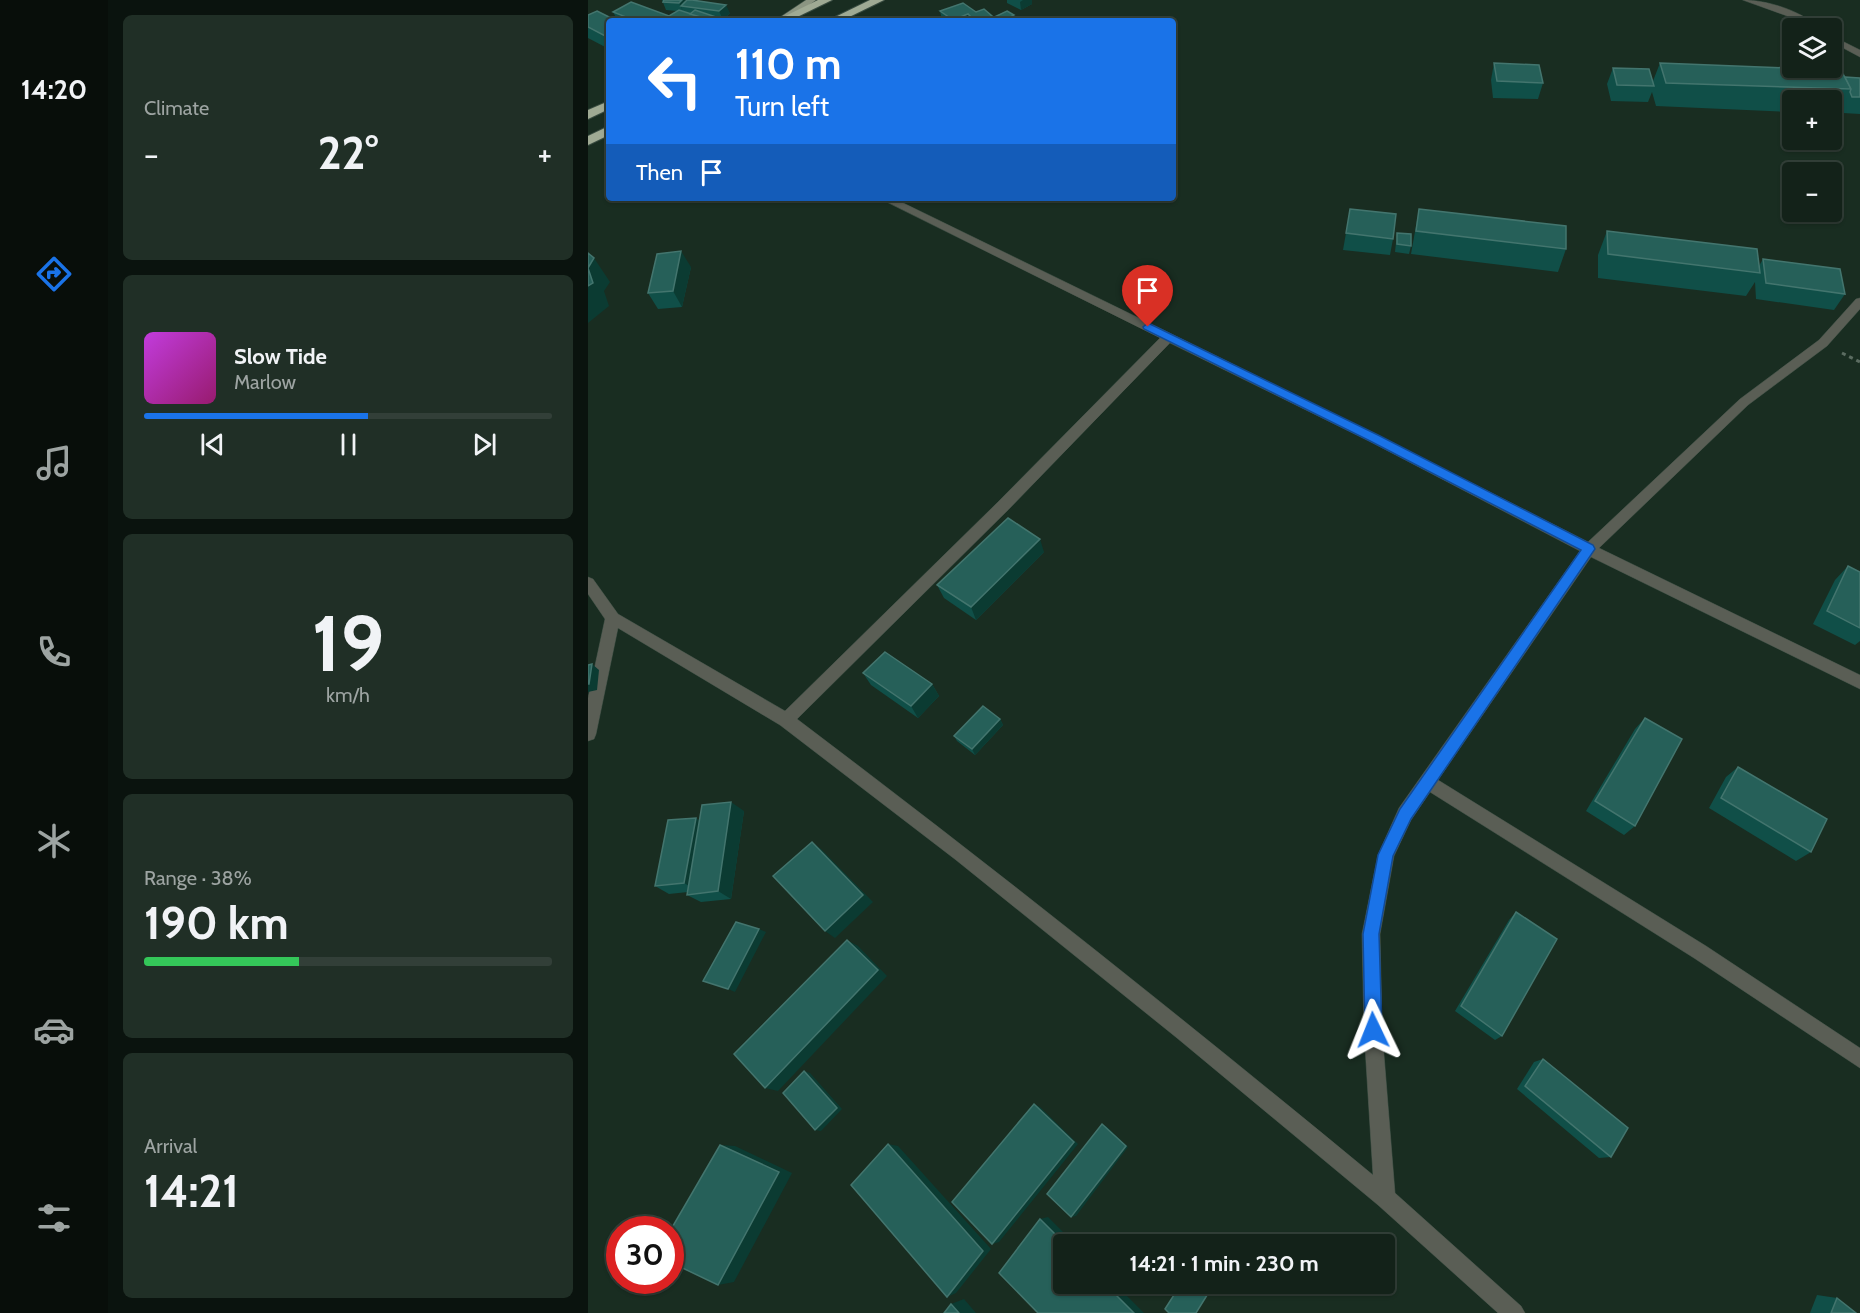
<!DOCTYPE html>
<html lang="en">
<head>
<meta charset="utf-8">
<style>
  body { margin:0; font-family:Cabin,sans-serif; background:#202f26; color:#f1f3f6; height:100vh; display:flex; flex-direction:column; font-size:22px; white-space:nowrap }
  * { box-sizing:border-box; margin:0 }
  p { font-size:20px; color:#9da4a2 }
  .icon { flex:none; width:33px; height:33px; fill:none; stroke:currentColor; stroke-width:2; stroke-linecap:round; stroke-linejoin:round }
  .map { position:relative; flex:1; overflow:hidden }
  .panel { display:flex; flex-direction:column; gap:15px; padding:15px; background:#0a130e; width:480px }
  .panel>* { flex:none }
  .hud { position:absolute; left:18px; top:18px; width:570px; height:183px; border-radius:6px; box-shadow:0 2px 4px #0004,0 0 0 2px #323f38; background:#1a73e8; color:#fff; overflow:hidden }
  .buttons { position:absolute; left:1194px; top:18px; display:grid; gap:12px }
  .buttons a { display:grid; place-items:center; width:60px; height:60px; border-radius:6px; background:#132219; box-shadow:0 2px 4px #0004,0 0 0 2px #323f38; font-size:30px }
  .speed { position:absolute; left:18px; top:1216px; display:flex; gap:12px; font-size:30px; font-weight:700; text-align:center }
  .speed>* { display:grid; place-content:center; width:78px; height:78px; border-radius:50%; background:#132219; box-shadow:0 2px 4px #0004,0 0 0 2px #323f38; line-height:1 }
  .speed .limit { border:9px solid #d22; background:#fff; color:#111 }
  .pin { position:absolute; display:grid; place-items:center; width:51px; height:51px; color:#fff; margin:-62px -26px; border-radius:50% 50% 50% 0; rotate:-45deg; box-shadow:0 0 6px #0007 }
  .pin .icon { rotate:45deg }
  .me { position:absolute; width:66px; margin:-33px; rotate:358deg; stroke-linejoin:round; filter:drop-shadow(0 0 4px #0008) }
  .turn { display:flex; align-items:center; gap:21px; height:126px; padding:0 30px; font-size:27px }
  .turn .icon { width:78px; height:78px; stroke-width:2.5 }
  .turn b { display:block; font-size:42px; line-height:51px }
  .then { display:flex; align-items:center; height:57px; padding:0 30px; background:#0003; gap:12px; font-size:22px }
  .big { font-size:45px; font-weight:800; line-height:1.1 }
  .panel .tile { flex:1; display:flex; flex-direction:column; justify-content:center; gap:9px; min-width:0; padding:0 21px; border-radius:9px; background:#202f26 }
  .panel .dial { align-items:center; gap:0 }
  .dial b { font-size:78px; line-height:1 }
  .song { display:flex; align-items:center; gap:18px }
  .cover { width:72px; height:72px; border-radius:9px; background:linear-gradient(135deg,hsl(290 70% 55%),hsl(320 70% 35%)) }
  .played { height:6px; border-radius:3px; background:linear-gradient(90deg,#1a73e8 55%,#323f38 55%) }
  .keys { display:flex; justify-content:space-around; direction:ltr }
  .heat { display:flex; justify-content:space-between; align-items:center; font-size:33px; direction:ltr }
  .charge { height:9px; border-radius:4px; background:linear-gradient(90deg,#34c759 38%,#323f38 0) }
  .trip { position:absolute; left:465px; top:1234px; width:342px; height:60px; border-radius:6px; background:#132219; box-shadow:0 2px 4px #0004,0 0 0 2px #323f38; font-weight:800; line-height:60px; text-align:center }
  main { display:flex; flex:1; min-height:0 }
  .tab-bar { display:flex; flex-direction:column; width:108px; justify-content:space-around; align-items:center; background:#080e0a; color:#9da4a2 }
  .tab-bar .icon { width:42px; height:42px }
  .tab-bar .selected { color:#1a73e8 }
  .tab-bar b { font-size:27px; color:#f1f3f6 }
  .map>svg:first-child { display:block }
</style>
</head>
<body>
<main>
<nav class="tab-bar">
<b>14:20</b>
<svg class="icon selected" aria-label="directions" viewBox="0 0 24 24"><path d="M12 3l9 9-9 9-9-9zM9 14v-3h6M13 9l2 2-2 2"/></svg>
<svg class="icon" aria-label="music" viewBox="0 0 24 24"><path d="M9 18V5l10-2v13"/><circle cx="6" cy="18" r="3"/><circle cx="16" cy="16" r="3"/></svg>
<svg class="icon" aria-label="phone" viewBox="0 0 24 24"><path d="M5 4h4l2 5-3 2q2 4 5 5l2-3 5 2v4C11 20 4 13 5 4z"/></svg>
<svg class="icon" aria-label="climate" viewBox="0 0 24 24"><path d="M12 3v18M4 7l16 10M4 17L20 7"/></svg>
<svg class="icon" aria-label="car" viewBox="0 0 24 24"><path d="M5 17H2v-5l4-1 3-4h7l3 4 3 1v5h-3M9 17h6M6 11h13"/><circle cx="7" cy="17" r="2"/><circle cx="17" cy="17" r="2"/></svg>
<svg class="icon" aria-label="filters" viewBox="0 0 24 24"><path d="M4 7h16M4 17h16"/><circle cx="9" cy="7" r="2"/><circle cx="15" cy="17" r="2"/></svg>
</nav>
<section class="panel">
<div class="tile"><p>Climate</p>
<div class="heat"><a>−</a><b class="big">22°</b><a>+</a></div>
</div>
<div class="tile">
<div class="song"><i class="cover"></i><div><b>Slow Tide</b><p>Marlow</p></div></div>
<div class="played"></div>
<div class="keys"><svg class="icon" aria-label="previous" viewBox="0 0 24 24"><path d="M18 5L8 12l10 7zM5 5v14"/></svg><svg class="icon" aria-label="pause" viewBox="0 0 24 24"><path d="M8 5v14M16 5v14"/></svg><svg class="icon" aria-label="next" viewBox="0 0 24 24"><path d="M6 5l10 7-10 7zM19 5v14"/></svg></div>
</div>
<div class="tile dial"><b>19</b><p>km/h</p></div>
<div class="tile"><p>Range · 38%</p><b class="big">190 km</b><div class="charge"></div></div>
<div class="tile"><p>Arrival</p><b class="big">14:21</b></div>
</section>
<div class="map">
<svg width="1272" height="1313" viewBox="0 0 1272 1313">
  <rect width="100%" height="100%" fill="#192d21"/>
  <g fill="none" stroke-linecap="round" stroke-linejoin="round">
    <g stroke="#384b40" stroke-width="1">
      <g id="minor">
        <path d="M1155,0C1180,0 1213,11 1232,28H1221L1202,17Z"/>
        <path d="M1244,36L1272,50V57L1244,42Z"/>
        <path d="M291,198H305C537,311 769,424 1000,542L1152,399L1231,340L1268,299L1272,298V309L1239,346L1160,405L1011,548L1272,675V689L1003,557L850,780L1118,946L1272,1048V1068L1106,958L842,792L823,820L806,856L792,934L794,1030L807,1193L933,1306L937,1313H910L790,1205L589,1038L368,860L192,725L30,628L8,734L6,739L0,741V698L17,619L0,594V577L5,579L30,614L197,711L410,502L572,338ZM582,343L781,441L992,551L811,808L790,855L774,934L776,1030L785,1175C596,1019 405,867 209,719L420,510Z"/>
      </g>
    </g>
    <g stroke="#384b40" stroke-width="1">
      <path id="major" d="M218,0H228L199,21H190L191,18Z"/>
    </g>
    <g stroke="#384b40" stroke-width="2">
      <g id="highway">
        <path d="M230,0H244L201,21H187Z"/>
        <path d="M282,0H296L253,21H239Z"/>
        <path d="M21,101V109L0,119V110Z"/>
        <path d="M21,126V135L0,145V136Z"/>
      </g>
    </g>
    <path stroke="#5b6c61" stroke-width="3" stroke-dasharray="4 4" stroke-linecap="butt" d="M1254,353L1272,362"/>
    <use href="#minor" fill="#5a5e55" fill-rule="evenodd"/>
    <use href="#major" fill="#8b9582" fill-rule="evenodd"/>
    <use href="#highway" fill="#9faa94" fill-rule="evenodd"/>
  </g>
  <g fill="#104f48">
    <path d="M74,0H97V2L142,13L135,20L129,19L130,21H30L25,12L81,16L89,11L78,10Z"/>
    <path d="M419,0H444V4L433,10L419,3Z"/>
    <path d="M352,11L388,12L404,16V18L428,21H356L354,20Z"/>
    <path d="M0,15L21,21V49L0,38Z"/>
    <path d="M906,63L955,83L950,99L905,98L903,80Z"/>
    <path d="M1072,63L1272,78V114L1255,113L1252,108L1249,113H1244V100H1204V112L1068,106L1064,92L1060,102L1023,101L1019,84L1025,68L1065,81Z"/>
    <path d="M831,209L978,249L970,272L823,254Z"/>
    <path d="M1019,231L1171,266L1175,259L1257,294L1246,310L1168,299L1167,282L1158,296L1010,278V255Z"/>
    <path d="M758,233L805,239L802,255L755,250Z"/>
    <path d="M809,233L823,246L821,254L807,252Z"/>
    <path d="M103,267L94,307L70,309L60,293Z"/>
    <path d="M456,552L388,620L356,598L349,585Z"/>
    <path d="M1260,566L1272,572V641L1267,645L1225,624L1247,580Z"/>
    <path d="M275,673L344,684L351,696L330,718L283,685Z"/>
    <path d="M1057,718L1047,826L1036,835L998,811L1047,729Z"/>
    <path d="M412,719L415,725L387,755L369,741L366,736Z"/>
    <path d="M1150,767L1223,852L1208,861L1121,808L1138,777Z"/>
    <path d="M156,811L143,899L113,902L99,895L100,892L81,894L67,886L112,820Z"/>
    <path d="M928,912L914,1036L907,1040L867,1011L921,920Z"/>
    <path d="M955,1059L1023,1157L1011,1158L929,1089L946,1062Z"/>
    <path d="M1229,1295L1249,1298L1268,1313H1222Z"/>
  </g>
  <g fill="#0b3b32">
    <path d="M94,0H97L100,6H93L95,11L91,3Z"/>
    <path d="M435,0H444V4L433,10L432,2Z"/>
    <path d="M138,5L142,13L135,20L131,11Z"/>
    <path d="M380,14L381,21H365V20Z"/>
    <path d="M426,15L428,21H415Z"/>
    <path d="M404,16L405,21H389Z"/>
    <path d="M93,251L103,267L94,307L85,291Z"/>
    <path d="M6,258L22,282L16,291L21,306L0,323V268Z"/>
    <path d="M452,539L456,552L388,620L383,607Z"/>
    <path d="M4,664L11,670L9,690L0,692V684Z"/>
    <path d="M344,684L351,696L330,718L323,706Z"/>
    <path d="M412,719L415,725L387,755L384,749Z"/>
    <path d="M143,802L156,811L143,899L130,891Z"/>
    <path d="M108,818L121,827L110,891L96,883Z"/>
    <path d="M224,842L234,850L285,902L247,938L237,931Z"/>
    <path d="M171,929L178,932L147,992L140,989Z"/>
    <path d="M259,940L270,946L299,976L190,1091L177,1088Z"/>
    <path d="M216,1071L222,1073L254,1109L233,1131L227,1130Z"/>
    <path d="M446,1104L452,1107L490,1144L411,1242L404,1244Z"/>
    <path d="M514,1124L518,1126L540,1147L488,1216L483,1217Z"/>
    <path d="M300,1144L310,1146L403,1249L368,1293L359,1297Z"/>
    <path d="M132,1145L147,1146L204,1173L146,1282L130,1285Z"/>
    <path d="M460,1217L488,1245H478L452,1219Z"/>
    <path d="M517,1284H527L556,1313H546Z"/>
    <path d="M376,1299L388,1313H371L363,1304Z"/>
  </g>
  <g fill="#266059" stroke="#43756e" stroke-width="1.5">
    <path d="M76,0H94L91,3L75,2Z"/>
    <path d="M99,0H104L138,5L131,11L93,6Z"/>
    <path d="M43,2L81,16L91,10L113,17L107,21H72L76,18L71,21H48L25,12Z"/>
    <path d="M375,3L388,12L396,9L404,16L387,21L380,14L365,20L352,11Z"/>
    <path d="M107,10L128,17L123,21H114L113,17L102,14Z"/>
    <path d="M9,11L29,21H21V38L0,27V15Z"/>
    <path d="M419,11L426,15L415,21H398Z"/>
    <path d="M906,63L951,65L955,83L909,81Z"/>
    <path d="M1072,63L1253,70L1263,89L1078,83Z"/>
    <path d="M1025,68L1061,69L1066,86L1029,85Z"/>
    <path d="M1257,77L1272,78V97H1264L1262,92L1263,89Z"/>
    <path d="M762,209L808,214L805,239L758,233Z"/>
    <path d="M831,209L978,226V249L828,231Z"/>
    <path d="M1019,231L1169,249L1172,273L1020,254Z"/>
    <path d="M809,233L823,234V246L809,244Z"/>
    <path d="M93,251L85,291L60,293L69,254Z"/>
    <path d="M0,253L6,258L0,268L5,283L0,286Z"/>
    <path d="M1175,259L1252,269L1257,294L1178,283Z"/>
    <path d="M420,518L452,539L383,607L349,585Z"/>
    <path d="M1260,566L1272,572V628L1239,611Z"/>
    <path d="M297,652L344,684L323,706L275,673Z"/>
    <path d="M4,664L1,684H0V665Z"/>
    <path d="M395,706L412,719L384,749L366,736Z"/>
    <path d="M1057,718L1094,739L1047,826L1007,801Z"/>
    <path d="M1150,767L1239,819L1223,852L1133,798Z"/>
    <path d="M143,802L130,891L99,895L114,805Z"/>
    <path d="M108,818L96,883L67,886L80,820Z"/>
    <path d="M224,842L275,895L237,931L185,876Z"/>
    <path d="M928,912L969,939L914,1036L873,1006Z"/>
    <path d="M148,922L171,929L140,989L115,981Z"/>
    <path d="M259,940L290,970L177,1088L146,1054Z"/>
    <path d="M955,1059L1040,1128L1023,1157L937,1086Z"/>
    <path d="M216,1071L249,1108L227,1130L195,1093Z"/>
    <path d="M446,1104L486,1142L404,1244L364,1202Z"/>
    <path d="M514,1124L538,1146L483,1217L459,1194Z"/>
    <path d="M300,1144L395,1251L359,1297L263,1185Z"/>
    <path d="M132,1145L191,1172L130,1285L82,1262V1231Z"/>
    <path d="M452,1219L478,1245H476V1284H517L546,1313H450L411,1273Z"/>
    <path d="M593,1284H626L608,1313H581L577,1309Z"/>
    <path d="M1249,1298L1268,1313H1243Z"/>
    <path d="M363,1304L371,1313H356Z"/>
  </g>
  <path fill="#1a73e8" stroke="#114b97" stroke-width="1.5" d="M560,323L790,435L1005,545L1007,549L823,819L805,856L791,934L794,1030L791,1036L785,1039L779,1036L777,1030L775,934L790,855L812,809L993,550L782,441L556,329L555,327Z"/>
</svg>
<div class="buttons">
<a><svg class="icon" aria-label="layers" viewBox="0 0 24 24"><path d="M12 4l9 5-9 5-9-5zM3 14l9 5 9-5"/></svg></a>
<a>+</a>
<a>−</a>
</div>
<div class="speed"><div class="limit">30</div></div>
<div class="pin" style="left:560px;top:327px;background:#d93025"><svg class="icon" aria-label="arrive" viewBox="0 0 24 24"><path d="M6 21V4h12l-3 4 3 4H6"/></svg></div>
<svg class="me" style="left:785px;top:1030px" viewBox="-20 -20 40 40"><path d="M0-17L14 15 0 8-14 15z" fill="#1a73e8" stroke="#fff" stroke-width="4"/></svg>
<div class="trip">14:21 · 1 min · 230 m</div>
<div class="hud">
<div class="turn"><svg class="icon" aria-label="left" viewBox="0 0 24 24"><path d="M17 20v-9H6M10 6l-5 5 5 5"/></svg><div><b>110 m</b>Turn left</div></div>
<div class="then">Then<svg class="icon" aria-label="arrive" viewBox="0 0 24 24"><path d="M6 21V4h12l-3 4 3 4H6"/></svg></div>
</div>
</div>
</main>
</body>
</html>
